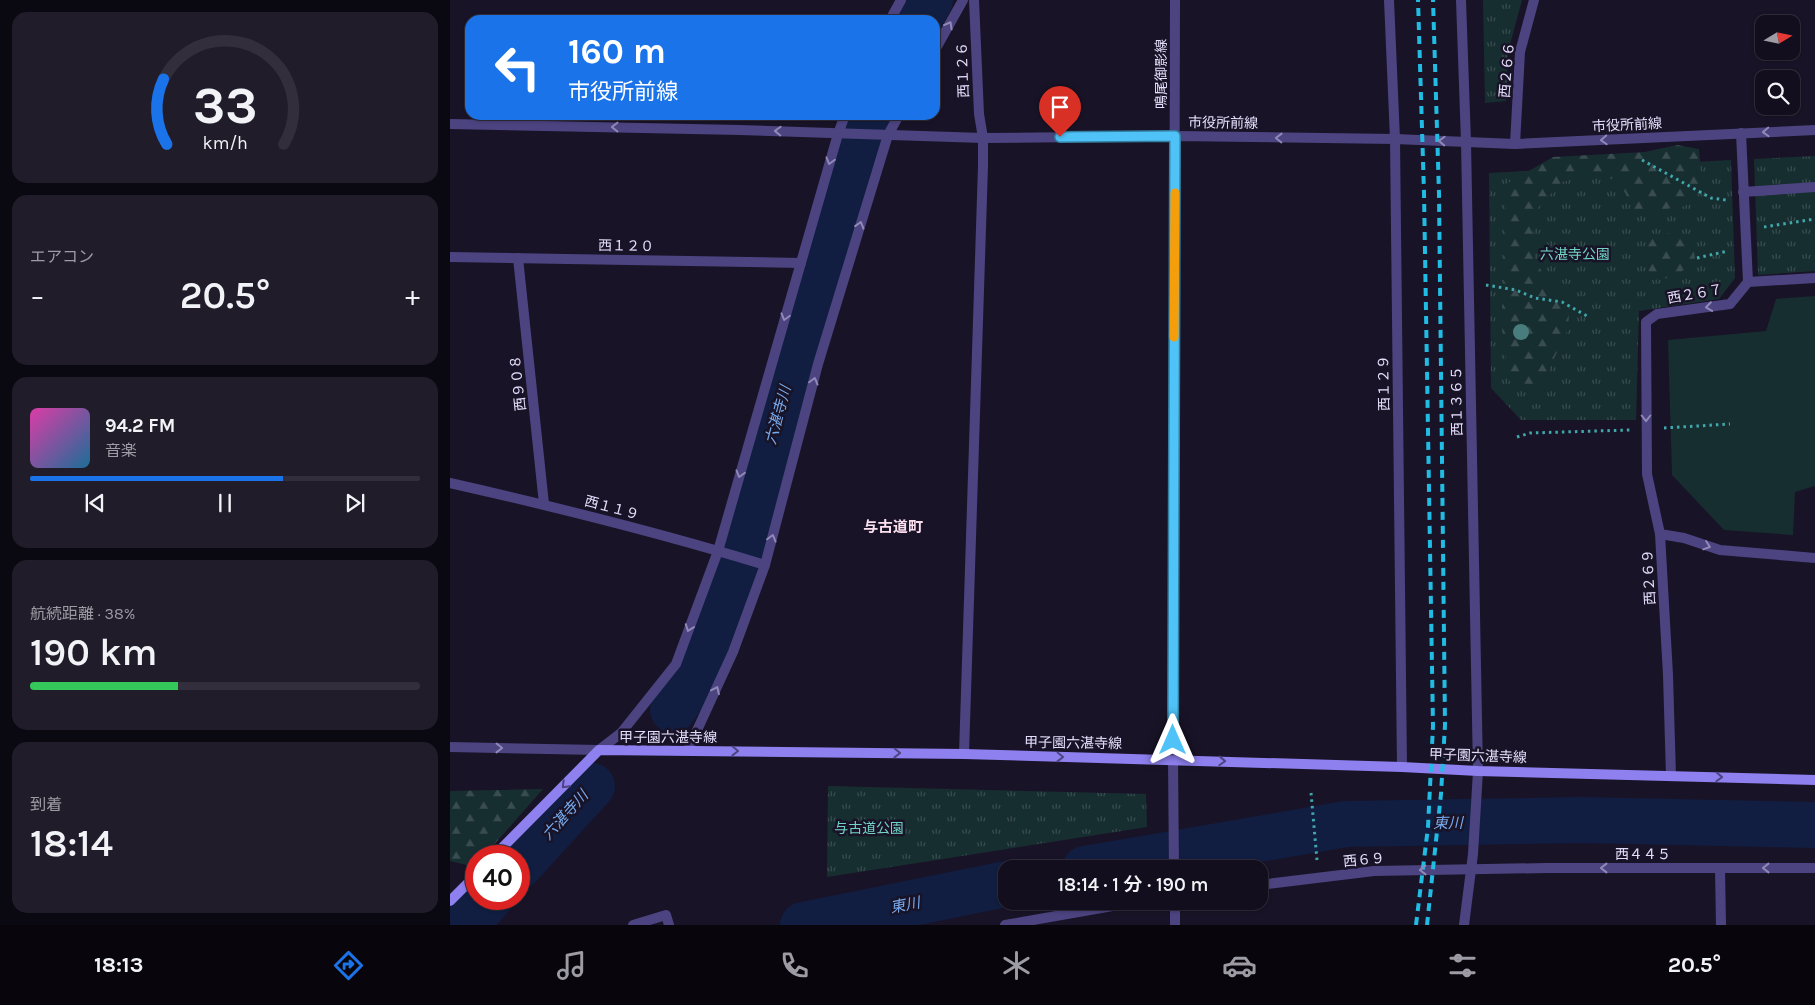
<!DOCTYPE html>
<html lang="ja">
<head>
<meta charset="utf-8">
<style>
  body { margin:0; font-family:Karla,"Noto Sans JP",sans-serif; background:#201c2a; color:#f1f3f6; height:100vh; display:flex; flex-direction:column; font-size:19px; white-space:nowrap }
  * { box-sizing:border-box; margin:0 }
  p { font-size:16px; color:#9d9ca4 }
  .icon { flex:none; width:28px; height:28px; fill:none; stroke:currentColor; stroke-width:2; stroke-linecap:round; stroke-linejoin:round }
  .map { position:relative; flex:1; overflow:hidden }
  .details { display:flex; flex-direction:column; gap:12px; padding:12px; background:#0a0810; width:450px }
  .details>* { flex:none }
  .guide { position:absolute; left:15px; top:15px; width:475px; height:105px; border-radius:15px; box-shadow:0 1px 4px #0004,0 0 0 1px #322e3b; background:#1a73e8; color:#fff; overflow:hidden }
  .needle { width:32px; rotate:80deg }
  .controls { position:absolute; left:1305px; top:15px; display:grid; gap:10px }
  .controls a { display:grid; place-items:center; width:45px; height:45px; border-radius:10px; background:#130e1d; box-shadow:0 1px 4px #0004,0 0 0 1px #322e3b; font-size:25px }
  .speed { position:absolute; left:15px; top:845px; display:flex; gap:10px; font-size:25px; font-weight:700; text-align:center }
  .speed>* { display:grid; place-content:center; width:65px; height:65px; border-radius:50%; background:#130e1d; box-shadow:0 1px 4px #0004,0 0 0 1px #322e3b; line-height:1 }
  .speed .limit { border:8px solid #d22; background:#fff; color:#111 }
  .pin { position:absolute; display:grid; place-items:center; width:42px; height:42px; color:#fff; margin:-51px -21px; border-radius:50% 50% 50% 0; rotate:-45deg; box-shadow:0 0 5px #0007 }
  .pin .icon { rotate:45deg }
  .me { position:absolute; width:55px; margin:-28px; rotate:0deg; stroke-linejoin:round; filter:drop-shadow(0 0 4px #0008) }
  .turn { display:flex; align-items:center; gap:18px; height:105px; padding:0 20px; font-size:22px }
  .turn .icon { width:65px; height:65px; stroke-width:2.5 }
  .turn b { display:block; font-size:35px; line-height:42px }
  .big { font-size:38px; font-weight:600; line-height:1.1 }
  .details .card { flex:1; display:flex; flex-direction:column; justify-content:center; gap:8px; min-width:0; padding:0 18px; border-radius:15px; background:#201c2a }
  .details .dial { align-items:center; gap:0 }
  .dial svg { height:130px; overflow:visible; fill:none; stroke:#322e3b; stroke-width:7; stroke-linecap:round; text-anchor:middle }
  .dial text { fill:#f1f3f6; stroke:none }
  .song { display:flex; align-items:center; gap:15px }
  .cover { width:60px; height:60px; border-radius:8px; background:linear-gradient(135deg,hsl(320 70% 55%),hsl(200 70% 35%)) }
  .played { height:5px; border-radius:2px; background:linear-gradient(90deg,#1a73e8 65%,#322e3b 65%) }
  .keys { display:flex; justify-content:space-around; direction:ltr }
  .heat { display:flex; justify-content:space-between; align-items:center; font-size:28px; direction:ltr }
  .charge { height:8px; border-radius:4px; background:linear-gradient(90deg,#34c759 38%,#322e3b 0) }
  .trip { position:absolute; left:548px; top:860px; width:270px; height:50px; border-radius:15px; background:#130e1d; box-shadow:0 1px 4px #0004,0 0 0 1px #322e3b; font-weight:600; line-height:50px; text-align:center }
  .tabs { display:flex; height:80px; justify-content:space-around; align-items:center; background:#08060c; color:#9d9ca4 }
  .tabs .icon { width:35px; height:35px }
  .tabs .active { color:#1a73e8 }
  .tabs b { font-size:22px; color:#f1f3f6 }
  main { display:flex; flex:1; min-height:0 }
  .map>svg:first-child { display:block }
</style>
</head>
<body>
<main>
<section class="details">
<div class="card dial"><svg viewBox="0 0 100 80">
<path d="M14 69A42 42 0 1 1 86 69"/>
<path d="M14 69A42 42 0 0 1 12 29" stroke="#1a73e8"/>
<text x="50" y="56" font-size="32" font-weight="700">33</text>
<text x="50" y="72" font-size="11">km/h</text>
</svg></div>
<div class="card"><p>エアコン</p>
<div class="heat"><a>−</a><b class="big">20.5°</b><a>+</a></div>
</div>
<div class="card">
<div class="song"><i class="cover"></i><div><b>94.2 FM</b><p>音楽</p></div></div>
<div class="played"></div>
<div class="keys"><svg class="icon" aria-label="previous" viewBox="0 0 24 24"><path d="M18 5L8 12l10 7zM5 5v14"/></svg><svg class="icon" aria-label="pause" viewBox="0 0 24 24"><path d="M8 5v14M16 5v14"/></svg><svg class="icon" aria-label="next" viewBox="0 0 24 24"><path d="M6 5l10 7-10 7zM19 5v14"/></svg></div>
</div>
<div class="card"><p>航続距離 · 38%</p><b class="big">190 km</b><div class="charge"></div></div>
<div class="card"><p>到着</p><b class="big">18:14</b></div>
</section>
<div class="map">
<svg width="1365" height="925" viewBox="0 0 1365 925">
  <defs>
    <pattern id="grass-tufts" width="24" height="20" patternUnits="userSpaceOnUse" patternTransform="scale(1.25)"><rect width="24" height="20" fill="#172e30"/><path d="M3 7l-1-3M5 7V3M7 7l1-3M15 17l-1-3M17 17v-4M19 17l1-3" fill="none" stroke="#394c4f"/></pattern>
    <pattern id="forest-firs" width="22" height="20" patternUnits="userSpaceOnUse" patternTransform="scale(1.25)"><rect width="22" height="20" fill="#172e30"/><path d="M5 1l3.5 6h-7zM16 11l3.5 6h-7z" fill="#394c4f"/></pattern>
  </defs>
  <rect width="100%" height="100%" fill="#191327"/>
  <g fill="url(#grass-tufts)">
    <path d="M1033,0H1072L1058,52L1056,101L1035,103Z"/>
    <path d="M1365,156V271L1308,275L1304,159Z"/>
    <path d="M1281,160L1285,278L1269,299L1189,311L1186,420H1071L1041,388L1039,173Z"/>
    <path d="M378,786L696,794L697,827L377,877Z"/>
  </g>
  <g fill="url(#forest-firs)">
    <path d="M1227,145L1249,149L1251,175L1247,197L1235,206L1186,214L1168,179L1133,177L1112,182L1083,213L1084,257L1102,291L1120,299L1118,329L1100,367L1097,383L1085,394L1064,389L1058,378L1052,325L1056,184L1103,157L1195,152Z"/>
    <path d="M1226,233L1243,245L1245,259L1226,277L1203,280C1194,262 1189,251 1204,235Z"/>
    <path d="M93,789L34,856H26L25,867L0,861V791Z"/>
  </g>
  <path fill="#172e30" d="M1365,296V486L1345,492L1343,535L1274,530L1222,475L1218,340L1316,331L1326,299Z"/>
  <g fill="none" stroke-linecap="round" stroke-linejoin="round">
    <g stroke="#111e41" stroke-width="46">
      <path d="M469,20L480,0"/>
      <path d="M223,710L251,669L294,545L340,370L399,166L420,115"/>
      <path d="M69,866L142,786"/>
      <path d="M635,869L896,824L1132,820L1365,825"/>
      <path d="M15,925L39,899"/>
      <path d="M353,925L556,884"/>
    </g>
    <g stroke="#40a8ac" stroke-width="3" stroke-dasharray="2.5 4" stroke-linecap="butt">
      <path d="M1192,160L1261,198L1276,200"/>
      <path d="M1314,227L1365,219"/>
      <path d="M1247,258L1278,251"/>
      <path d="M1036,285L1066,290L1085,298L1112,302L1137,316"/>
      <path d="M1214,428L1280,424"/>
      <path d="M1067,437L1080,433L1180,430"/>
      <path d="M861,793L867,860"/>
    </g>
    <g stroke="#4c4480" stroke-width="10">
      <path d="M1293,192L1365,187"/>
      <path d="M1298,282L1365,278"/>
    </g>
    <g stroke="#4c4480" stroke-width="10">
      <path d="M939,0L945,139L952,767"/>
      <path d="M1011,0L1016,142L1028,771L1023,854L1014,925"/>
      <path d="M440,20L451,0"/>
      <path d="M485,50L513,0"/>
      <path d="M1291,133L1298,282L1280,304L1207,314L1196,322L1197,474L1210,534L1234,538L1270,550L1365,558"/>
      <path d="M1065,144L1070,52L1084,0"/>
      <path d="M0,257L351,263"/>
      <path d="M68,258L94,504"/>
      <path d="M0,483C106,507 211,533 315,565"/>
      <path d="M149,750L171,733L226,664L268,551L388,134L395,115"/>
      <path d="M238,750L283,652L315,565L368,364L438,135L449,115"/>
      <path d="M514,754L533,166V138L529,114L524,0"/>
      <path d="M1270,868L1271,925"/>
      <path d="M809,885L924,871L1096,868H1365"/>
      <path d="M183,925L216,915L219,925"/>
      <path d="M555,925L691,901"/>
    </g>
    <g stroke="#4c4480" stroke-width="10">
      <path d="M0,124L290,130L533,138L725,136L945,139L1065,144L1365,130"/>
      <path d="M1210,534L1218,675L1221,776"/>
      <path d="M0,747L149,750"/>
      <path d="M724,869L723,759L725,0"/>
      <path d="M725,901V925"/>
    </g>
    <g stroke="#8e80ef" stroke-width="10">
      <path d="M44,856L149,750L514,754L952,767L1028,771L1365,780"/>
      <path d="M0,901L26,875"/>
    </g>
    <g stroke="#21bce3" stroke-width="4" stroke-dasharray="8 6" stroke-linecap="butt">
      <path d="M966,925L978,827L983,726L974,193L968,0"/>
      <path d="M977,925L991,794L995,725L989,194L983,0"/>
    </g>
  </g>
  <circle fill="#497d7d" cx="1071" cy="332" r="8"/>
  <defs><path id="oneway-chevron" d="M-2-3.5L2.5 0L-2 3.5" fill="none" stroke-width="1.6" stroke-linecap="round" stroke-linejoin="round" transform="scale(1.25)"/></defs>
  <g stroke="#9089b7">
    <use href="#oneway-chevron" transform="translate(499 25) rotate(-61)"/>
    <use href="#oneway-chevron" transform="translate(165 127) rotate(-179)"/>
    <use href="#oneway-chevron" transform="translate(328 131) rotate(-178)"/>
    <use href="#oneway-chevron" transform="translate(1316 132) rotate(178)"/>
    <use href="#oneway-chevron" transform="translate(829 138) rotate(-179)"/>
    <use href="#oneway-chevron" transform="translate(1154 140) rotate(177)"/>
    <use href="#oneway-chevron" transform="translate(992 141) rotate(-178)"/>
    <use href="#oneway-chevron" transform="translate(380 161) rotate(106)"/>
    <use href="#oneway-chevron" transform="translate(410 225) rotate(-73)"/>
    <use href="#oneway-chevron" transform="translate(1259 307) rotate(172)"/>
    <use href="#oneway-chevron" transform="translate(335 317) rotate(106)"/>
    <use href="#oneway-chevron" transform="translate(364 381) rotate(-75)"/>
    <use href="#oneway-chevron" transform="translate(1196 418) rotate(90)"/>
    <use href="#oneway-chevron" transform="translate(290 474) rotate(106)"/>
    <use href="#oneway-chevron" transform="translate(322 538) rotate(-75)"/>
    <use href="#oneway-chevron" transform="translate(1257 546) rotate(19)"/>
    <use href="#oneway-chevron" transform="translate(239 628) rotate(110)"/>
    <use href="#oneway-chevron" transform="translate(266 690) rotate(-65)"/>
    <use href="#oneway-chevron" transform="translate(49 748) rotate(1)"/>
    <use href="#oneway-chevron" transform="translate(1154 868) rotate(-180)"/>
    <use href="#oneway-chevron" transform="translate(1316 868) rotate(-180)"/>
    <use href="#oneway-chevron" transform="translate(973 870) rotate(179)"/>
  </g>
  <g stroke="#4e4481">
    <use href="#oneway-chevron" transform="translate(285 751) rotate(1)"/>
    <use href="#oneway-chevron" transform="translate(447 753) rotate(1)"/>
    <use href="#oneway-chevron" transform="translate(610 757) rotate(1)"/>
    <use href="#oneway-chevron" transform="translate(772 761) rotate(2)"/>
    <use href="#oneway-chevron" transform="translate(1269 777) rotate(2)"/>
    <use href="#oneway-chevron" transform="translate(115 785) rotate(135)"/>
  </g>
  <g fill="none" stroke-linecap="round" stroke-linejoin="round">
    <g stroke="#337fa1" stroke-width="12">
      <path id="route" d="M610,137L725,136L723,740"/>
    </g>
    <use href="#route" stroke="#4fc3f7" stroke-width="9"/>
    <path stroke="#f59e0b" stroke-width="9" d="M724,337L725,193"/>
  </g>
  <g text-anchor="middle" dominant-baseline="central" stroke-width="5" stroke-linejoin="round" paint-order="stroke">
    <g font-size="14" fill="#e4ddfb" stroke="#191327">
      <text transform="translate(513 70) rotate(-92)">西１２６</text>
      <text transform="translate(1057 70) rotate(-85)">西２６６</text>
      <text transform="translate(711 74) rotate(-90)">鳴尾御影線</text>
      <text transform="translate(773 123) rotate(1)">市役所前線</text>
      <text transform="translate(1177 125) rotate(-3)">市役所前線</text>
      <text transform="translate(176 246) rotate(1)">西１２０</text>
      <text transform="translate(1245 294) rotate(-10)">西２６７</text>
      <text transform="translate(68 383) rotate(-96)">西９０８</text>
      <text transform="translate(934 383) rotate(-91)">西１２９</text>
      <text transform="translate(1007 401) rotate(-91)">西１３６５</text>
      <text transform="translate(162 508) rotate(15)">西１１９</text>
      <text transform="translate(1199 577) rotate(-93)">西２６９</text>
      <text x="218" y="737">甲子園六湛寺線</text>
      <text transform="translate(623 743) rotate(1)">甲子園六湛寺線</text>
      <text transform="translate(1028 756) rotate(2)">甲子園六湛寺線</text>
      <text x="1193" y="854">西４４５</text>
      <text transform="translate(914 860) rotate(-5)">西６９</text>
    </g>
    <g font-size="14" fill="#71d3c4" stroke="#191327">
      <text x="1125" y="254">六湛寺公園</text>
      <text x="419" y="828">与古道公園</text>
    </g>
    <g font-size="15" font-style="italic" fill="#78abee" stroke="#191327">
      <text transform="translate(328 415) rotate(-75)">六湛寺川</text>
      <text transform="translate(115 815) rotate(-48)">六湛寺川</text>
      <text transform="translate(998 823) rotate(-1)">東川</text>
      <text transform="translate(455 905) rotate(-11)">東川</text>
    </g>
    <g font-size="15" font-weight="bold" fill="#fbdfee" stroke="#191327">
      <text x="443" y="527">与古道町</text>
    </g>
  </g>
</svg>
<div class="controls">
<a><svg class="needle" viewBox="-14 -14 28 28"><path d="M0-13l5 13h-10z" fill="#e53935"/><path d="M0 13l5-13h-10z" fill="#9d9ca4"/></svg></a>
<a><svg class="icon" aria-label="search" viewBox="0 0 24 24"><circle cx="10" cy="10" r="6"/><path d="M15 15l6 6"/></svg></a>
</div>
<div class="speed"><div class="limit">40</div></div>
<div class="pin" style="left:610px;top:137px;background:#d93025"><svg class="icon" aria-label="arrive" viewBox="0 0 24 24"><path d="M6 21V4h12l-3 4 3 4H6"/></svg></div>
<svg class="me" style="left:723px;top:740px" viewBox="-20 -20 40 40"><path d="M0-17L14 15 0 8-14 15z" fill="#4fc3f7" stroke="#fff" stroke-width="4"/></svg>
<div class="trip">18:14 · 1 分 · 190 m</div>
<div class="guide">
<div class="turn"><svg class="icon" aria-label="left" viewBox="0 0 24 24"><path d="M17 20v-9H6M10 6l-5 5 5 5"/></svg><div><b>160 m</b>市役所前線</div></div>
</div>
</div>
</main>
<nav class="tabs">
<b>18:13</b>
<svg class="icon active" aria-label="directions" viewBox="0 0 24 24"><path d="M12 3l9 9-9 9-9-9zM9 14v-3h6M13 9l2 2-2 2"/></svg>
<svg class="icon" aria-label="music" viewBox="0 0 24 24"><path d="M9 18V5l10-2v13"/><circle cx="6" cy="18" r="3"/><circle cx="16" cy="16" r="3"/></svg>
<svg class="icon" aria-label="phone" viewBox="0 0 24 24"><path d="M5 4h4l2 5-3 2q2 4 5 5l2-3 5 2v4C11 20 4 13 5 4z"/></svg>
<svg class="icon" aria-label="climate" viewBox="0 0 24 24"><path d="M12 3v18M4 7l16 10M4 17L20 7"/></svg>
<svg class="icon" aria-label="car" viewBox="0 0 24 24"><path d="M5 17H2v-5l4-1 3-4h7l3 4 3 1v5h-3M9 17h6M6 11h13"/><circle cx="7" cy="17" r="2"/><circle cx="17" cy="17" r="2"/></svg>
<svg class="icon" aria-label="filters" viewBox="0 0 24 24"><path d="M4 7h16M4 17h16"/><circle cx="9" cy="7" r="2"/><circle cx="15" cy="17" r="2"/></svg>
<b>20.5°</b>
</nav>
</body>
</html>
